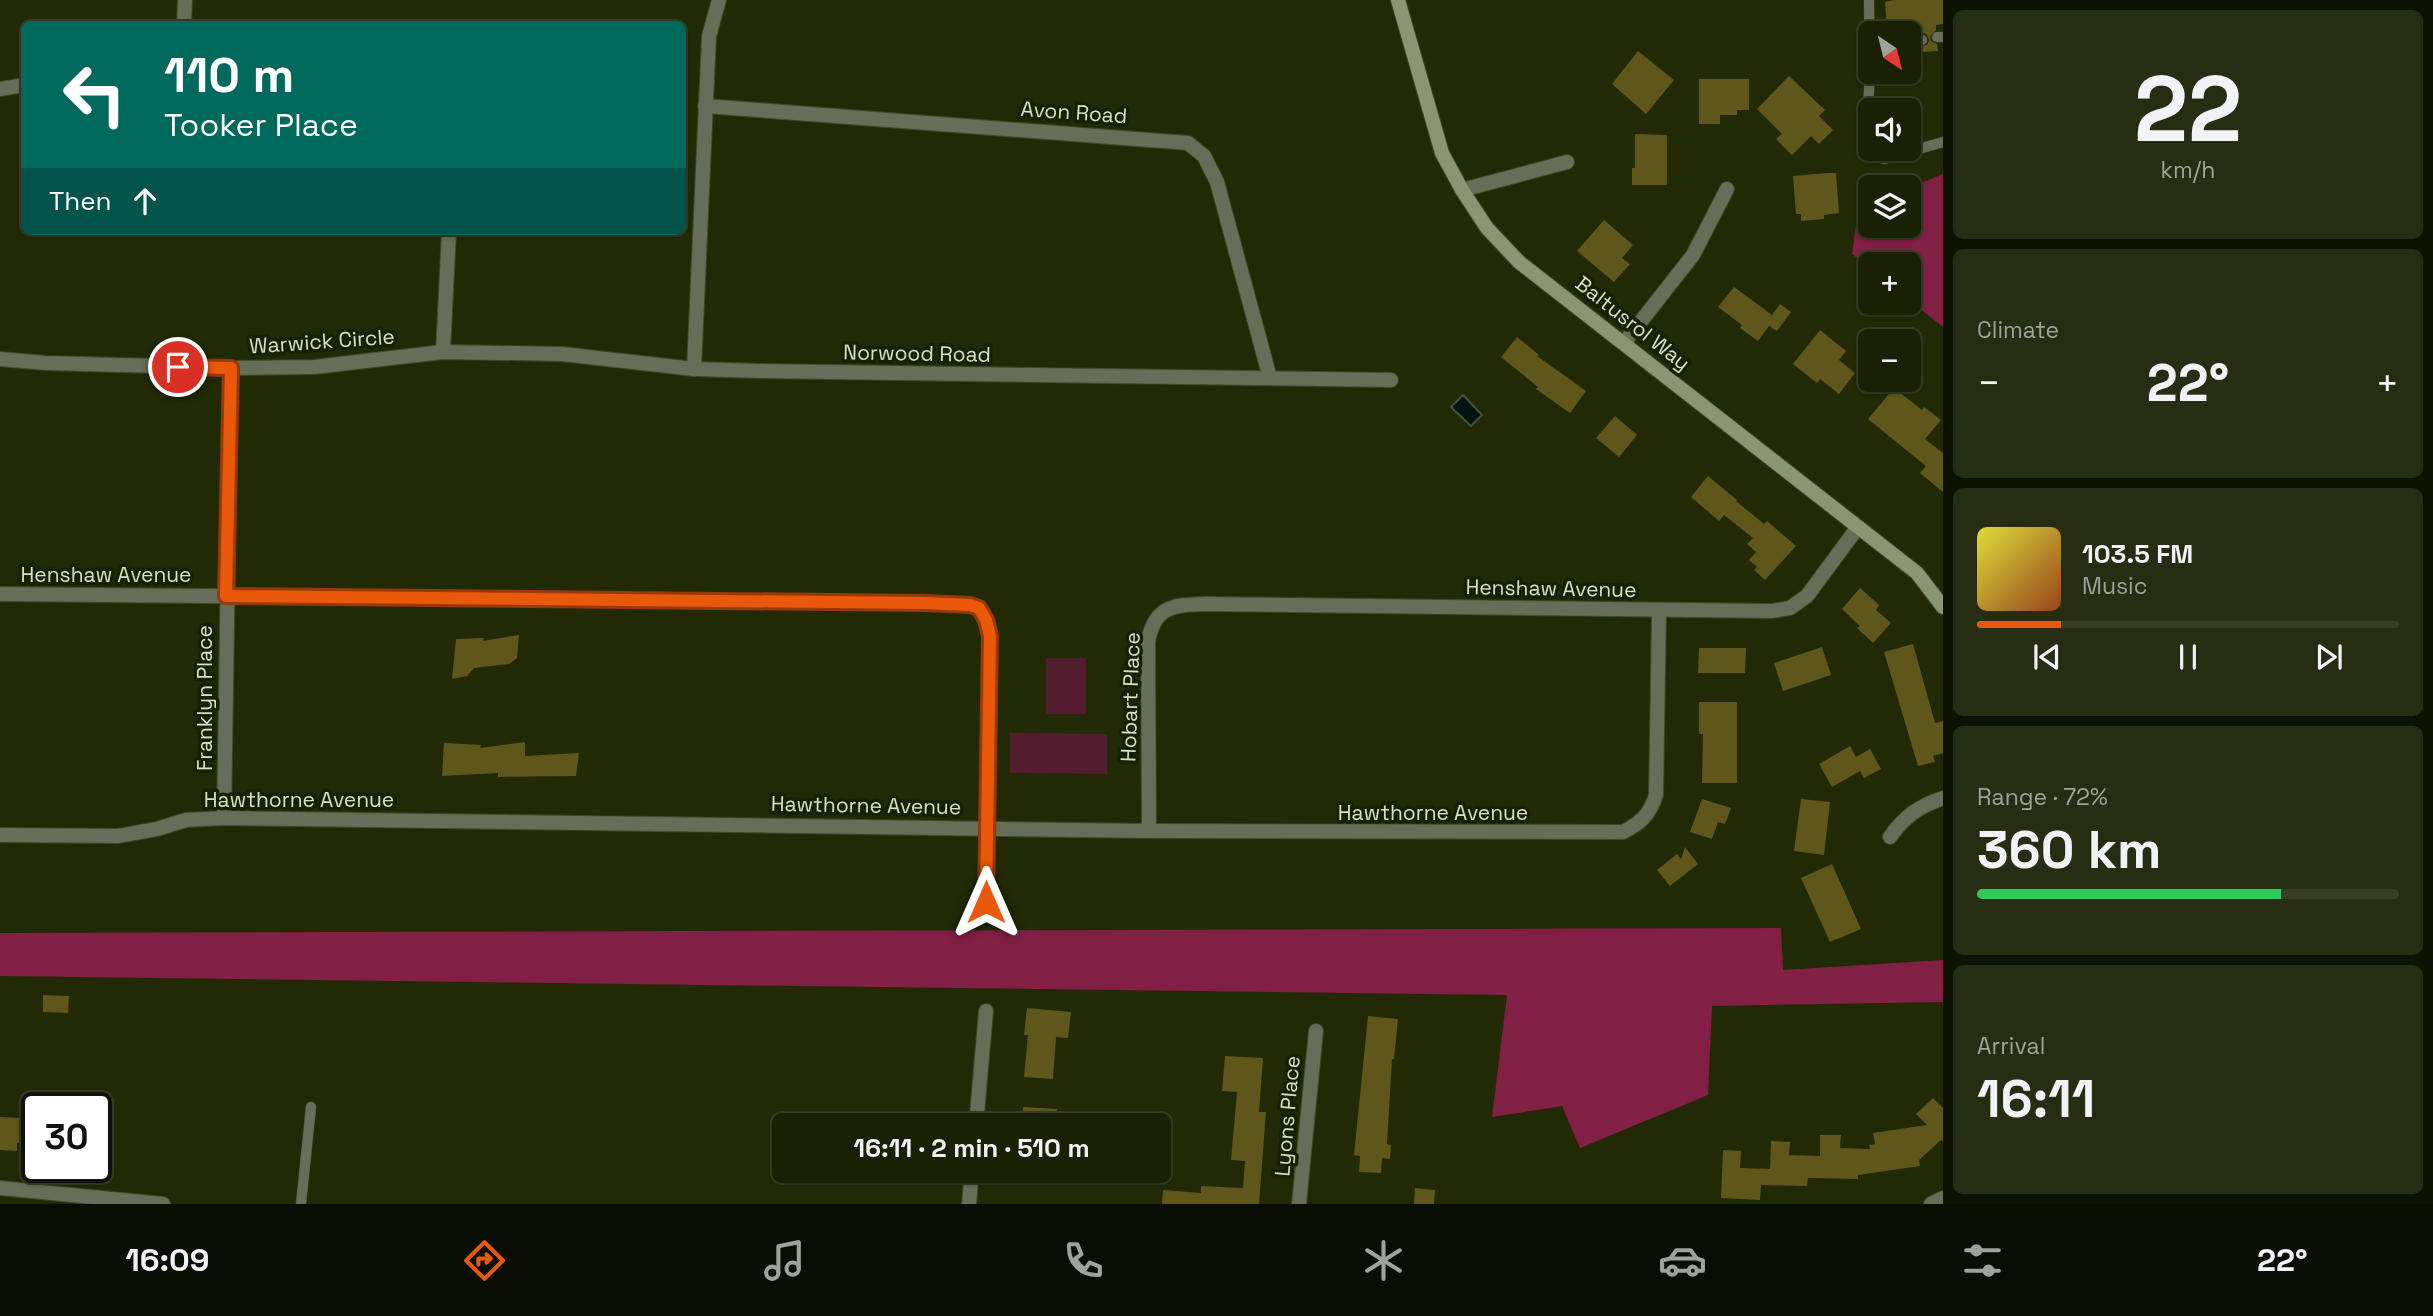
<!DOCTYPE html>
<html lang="en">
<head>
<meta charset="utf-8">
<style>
  body { margin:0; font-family:"Space Grotesk",sans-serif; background:#262d12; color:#f1f3f6; height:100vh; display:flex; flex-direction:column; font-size:26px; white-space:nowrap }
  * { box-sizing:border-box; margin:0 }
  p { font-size:23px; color:#9fa39a }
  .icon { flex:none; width:38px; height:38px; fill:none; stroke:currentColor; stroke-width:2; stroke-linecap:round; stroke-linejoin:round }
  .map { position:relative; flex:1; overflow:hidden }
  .drawer { display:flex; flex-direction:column; gap:10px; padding:10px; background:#0e1202; width:490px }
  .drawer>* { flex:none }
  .guide { position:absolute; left:21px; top:21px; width:665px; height:214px; border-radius:10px; box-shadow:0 2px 5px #0004,0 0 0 2px #373e25; background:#00695c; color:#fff; overflow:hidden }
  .needle { width:46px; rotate:145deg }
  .fabs { position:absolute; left:1858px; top:21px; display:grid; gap:14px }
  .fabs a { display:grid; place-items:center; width:63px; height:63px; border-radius:10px; background:#192003; box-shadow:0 2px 5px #0004,0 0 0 2px #373e25; font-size:35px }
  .speed { position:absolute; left:21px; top:1092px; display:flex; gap:14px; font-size:35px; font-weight:700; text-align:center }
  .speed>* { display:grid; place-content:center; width:91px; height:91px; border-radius:50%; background:#192003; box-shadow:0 2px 5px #0004,0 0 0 2px #373e25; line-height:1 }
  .speed .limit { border:4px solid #111; border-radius:10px; background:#fff; color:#111 }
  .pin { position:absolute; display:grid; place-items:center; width:60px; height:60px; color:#fff; margin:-30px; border:4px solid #fff; border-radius:50%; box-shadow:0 2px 7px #0007 }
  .me { position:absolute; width:77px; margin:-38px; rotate:0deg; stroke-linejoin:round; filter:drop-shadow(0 0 5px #0008) }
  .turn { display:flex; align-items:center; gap:24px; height:147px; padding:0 28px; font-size:32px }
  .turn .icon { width:91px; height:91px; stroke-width:2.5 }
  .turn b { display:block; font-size:49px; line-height:60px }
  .then { display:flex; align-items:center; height:66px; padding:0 28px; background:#0003; gap:14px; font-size:26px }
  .big { font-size:52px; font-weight:800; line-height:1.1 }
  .drawer .card { flex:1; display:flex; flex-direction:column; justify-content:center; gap:10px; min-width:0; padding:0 24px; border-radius:10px; background:#262d12 }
  .drawer .dial { align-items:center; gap:0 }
  .dial b { font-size:91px; line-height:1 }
  .song { display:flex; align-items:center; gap:21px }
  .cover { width:84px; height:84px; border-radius:10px; background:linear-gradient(135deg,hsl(60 70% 55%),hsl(20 70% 35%)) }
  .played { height:7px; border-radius:4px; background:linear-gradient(90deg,#ea580c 20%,#373e25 20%) }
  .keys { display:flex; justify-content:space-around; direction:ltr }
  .heat { display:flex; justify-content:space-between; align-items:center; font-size:38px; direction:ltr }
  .charge { height:10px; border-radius:5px; background:linear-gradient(90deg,#34c759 72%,#373e25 0) }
  .trip { position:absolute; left:772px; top:1113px; width:399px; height:70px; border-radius:10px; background:#192003; box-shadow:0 2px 5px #0004,0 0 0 2px #373e25; font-weight:800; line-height:70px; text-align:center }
  .tabs { display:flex; height:112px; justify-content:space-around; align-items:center; background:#0a0d01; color:#9fa39a }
  .tabs .icon { width:49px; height:49px }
  .tabs .current { color:#ea580c }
  .tabs b { font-size:32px; color:#f1f3f6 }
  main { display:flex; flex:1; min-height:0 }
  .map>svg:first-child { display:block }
</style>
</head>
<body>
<main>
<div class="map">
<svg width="1943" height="1204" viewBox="0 0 1943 1204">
  <rect width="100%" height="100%" fill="#212a04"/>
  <g fill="#531d2f">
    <rect x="1046" y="658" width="40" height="56"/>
    <path d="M1010,733L1107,734V774L1010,773Z"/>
  </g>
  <g fill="#811f45">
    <path d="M1943,174V327L1909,300V264H1871V269L1852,254L1857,219L1862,208L1871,204V226H1909V188Z"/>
    <path d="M1781,928L1783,970L1943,960V1002L1712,1006L1708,1095L1580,1148L1562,1106L1492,1117L1507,995L0,976V933Z"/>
  </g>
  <path fill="#021411" stroke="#425147" stroke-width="2" d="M1463,395L1482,415L1471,426L1451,407Z"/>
  <g fill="#5f5719">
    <path d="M1894,0H1943V24L1936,25V30L1930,36L1931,41L1937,44L1938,51L1923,52L1922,47L1928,44L1929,39L1926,34L1921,33L1920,25L1887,28L1885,2Z"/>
    <path d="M1638,51L1674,80L1646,114L1612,84Z"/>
    <path d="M1789,76L1825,110L1819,116L1833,130L1819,144L1811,136L1792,155L1776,139L1782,134L1757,109Z"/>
    <path d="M1699,79H1749V110H1737V115H1720V124H1699Z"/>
    <path d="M1635,134L1667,135V185H1632V168H1635Z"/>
    <path d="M1827,173H1836L1839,213L1824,215V219L1801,221V214H1796L1793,176Z"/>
    <path d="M1604,220L1633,245L1622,258L1630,264L1614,282L1577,251Z"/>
    <path d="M1734,287L1772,315L1780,304L1791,312L1777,331L1769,326L1758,341L1740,328L1742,325L1718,307Z"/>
    <path d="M1820,330L1846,351L1839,360L1855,373L1839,394L1820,379L1817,383L1793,364Z"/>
    <path d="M1517,337L1539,355L1537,356L1586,391L1570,413L1536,389L1538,387L1501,357Z"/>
    <path d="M1894,388L1922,410L1924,407L1941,420L1925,439L1943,453V492L1920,473L1926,466L1868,419Z"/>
    <path d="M1615,416L1637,435L1619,457L1596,438Z"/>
    <path d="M1708,476L1737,500L1736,501L1764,524L1767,521L1796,546L1765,580L1754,570L1757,567L1749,560L1756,552L1747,544L1753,538L1724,515L1719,521L1691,497Z"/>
    <path d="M1860,588L1879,605L1876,610L1891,623L1873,643L1857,628L1860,626L1842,609Z"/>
    <path d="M519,635L517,658L509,664L474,668L467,676L452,679L456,639L484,638L483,641Z"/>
    <path d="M1913,644L1935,723L1943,721V753L1933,756L1935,762L1918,766L1884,652Z"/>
    <path d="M1822,647L1831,675L1783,691L1774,663Z"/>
    <path d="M1699,648H1746L1745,673H1698Z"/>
    <path d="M1699,702H1737V783H1702L1703,734H1699Z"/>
    <path d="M525,742V756L579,753L576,776L498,777V773L442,776L444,743L481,745L480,748Z"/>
    <path d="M1850,746L1856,757L1870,749L1881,769L1864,778L1860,771L1832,787L1819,764Z"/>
    <path d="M1702,799L1731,808L1725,824L1718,822L1712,839L1690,832Z"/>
    <path d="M1801,799L1830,802L1824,855L1794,851Z"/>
    <path d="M1685,847L1698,864L1670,886L1657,870L1677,854L1681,859Z"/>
    <path d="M1832,864L1861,929L1830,942L1801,878Z"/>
    <path d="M43,995L69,996L68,1013L43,1012Z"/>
    <path d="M1027,1008L1071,1012L1068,1038L1056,1037L1053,1079L1024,1077L1028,1035H1024Z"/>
    <path d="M1368,1016L1398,1019L1394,1059H1392L1387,1144L1391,1145L1390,1159L1382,1158L1381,1173L1359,1172L1360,1156L1354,1155Z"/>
    <path d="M1225,1056L1263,1058L1259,1112H1266L1259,1204H1162L1163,1190L1201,1193V1186L1243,1188L1245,1161L1231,1160L1237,1092L1222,1091Z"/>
    <path d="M1933,1098L1943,1108V1142L1941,1140L1919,1160L1920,1166L1858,1175V1179L1808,1178L1807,1186L1761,1185L1760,1200L1721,1198L1723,1150L1741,1151L1740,1168L1770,1169L1771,1141L1790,1142L1789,1155L1820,1156V1135H1841L1840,1148L1870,1149L1869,1145L1875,1144L1873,1133L1927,1125L1916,1114Z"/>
    <path d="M1023,1107L1057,1109L1056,1125H1021Z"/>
    <path d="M0,1117L23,1118L21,1143H17V1151L0,1150Z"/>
    <path d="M1415,1188L1435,1190L1434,1204H1414Z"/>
  </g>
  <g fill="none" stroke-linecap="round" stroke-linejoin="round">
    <g stroke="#3e4723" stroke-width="11">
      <g id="lane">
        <path d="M1869,0C1869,30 1871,61 1869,91C1868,109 1864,124 1871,141"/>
        <path d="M1937,37H1943"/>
        <path d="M1909,41L1922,40"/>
        <path d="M1874,149L1876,154L1884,159L1943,142"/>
        <path d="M301,1204L311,1107"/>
      </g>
    </g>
    <g stroke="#3e4723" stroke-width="16">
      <g id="street">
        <path d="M184,24L185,0"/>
        <path d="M0,89L24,85"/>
        <path d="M705,106L1188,143L1204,156L1217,182L1270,378"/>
        <path d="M1462,190L1567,162"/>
        <path d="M1624,343L1693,255L1727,189"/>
        <path d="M443,352L449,231"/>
        <path d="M0,359L46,363L231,368L314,367L443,352L562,354L694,369L761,371L1391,380"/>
        <path d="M694,369L709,36L719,0"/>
        <path d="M0,594L925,603L970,605L979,608L986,620L990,636L986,902"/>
        <path d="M224,818L231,368"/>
        <path d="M1149,831L1148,641C1155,606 1173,605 1205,604L1772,611L1790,608L1807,596L1858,527"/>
        <path d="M0,835L118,836L157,829L186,820L224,818L1149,831L1623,832C1641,823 1650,814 1656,795L1659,611"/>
        <path d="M1890,837C1904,817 1919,806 1943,798"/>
        <path d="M976,1125L986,1011"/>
        <path d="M0,1188L163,1204"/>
        <path d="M969,1204L972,1171"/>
        <path d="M1299,1204L1316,1031"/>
        <path d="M1931,1204L1943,1198"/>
      </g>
    </g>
    <g stroke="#3e4723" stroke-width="16">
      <path id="secondary" d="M1398,0L1442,153L1462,190L1487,228L1519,262L1917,573L1943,607"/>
    </g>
    <use href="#lane" stroke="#666d58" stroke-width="10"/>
    <use href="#street" stroke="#666d58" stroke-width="14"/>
    <use href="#secondary" stroke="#8a9573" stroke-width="14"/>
  </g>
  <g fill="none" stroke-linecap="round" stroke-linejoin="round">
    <g stroke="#983908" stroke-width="18">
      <path id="route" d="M178,367L231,368L226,596L925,603L970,605L979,608L986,620L990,636L986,902"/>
    </g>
    <use href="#route" stroke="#ea580c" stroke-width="12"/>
  </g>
  <g text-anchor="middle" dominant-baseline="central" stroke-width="7" stroke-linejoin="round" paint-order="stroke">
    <g font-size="21" fill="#d7e0c5" stroke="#182000">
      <text transform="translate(1074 112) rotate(4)">Avon Road</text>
      <text transform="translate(1633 323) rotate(38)">Baltusrol Way</text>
      <text transform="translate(322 341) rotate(-4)">Warwick Circle</text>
      <text transform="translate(917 353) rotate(1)">Norwood Road</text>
      <text x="106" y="574">Henshaw Avenue</text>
      <text transform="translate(1551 588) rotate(1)">Henshaw Avenue</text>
      <text transform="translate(1130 697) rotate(-88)">Hobart Place</text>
      <text transform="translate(204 698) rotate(-90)">Franklyn Place</text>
      <text x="299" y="799">Hawthorne Avenue</text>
      <text transform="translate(866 805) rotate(1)">Hawthorne Avenue</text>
      <text x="1433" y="812">Hawthorne Avenue</text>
      <text transform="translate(1287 1116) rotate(-85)">Lyons Place</text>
    </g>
  </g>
</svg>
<div class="fabs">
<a><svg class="needle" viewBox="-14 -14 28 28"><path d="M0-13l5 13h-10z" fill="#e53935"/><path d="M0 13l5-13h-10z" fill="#9fa39a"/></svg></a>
<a><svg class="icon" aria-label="sound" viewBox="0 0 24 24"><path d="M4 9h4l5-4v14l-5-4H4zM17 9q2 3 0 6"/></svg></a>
<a><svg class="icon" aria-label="layers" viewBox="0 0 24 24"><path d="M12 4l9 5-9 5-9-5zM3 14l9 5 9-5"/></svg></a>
<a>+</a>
<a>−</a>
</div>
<div class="speed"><div class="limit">30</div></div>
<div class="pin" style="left:178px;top:367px;background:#d93025"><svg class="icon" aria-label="arrive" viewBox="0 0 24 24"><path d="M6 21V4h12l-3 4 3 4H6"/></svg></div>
<svg class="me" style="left:986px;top:902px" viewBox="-20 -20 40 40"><path d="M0-17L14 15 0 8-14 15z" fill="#ea580c" stroke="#fff" stroke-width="4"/></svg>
<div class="trip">16:11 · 2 min · 510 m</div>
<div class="guide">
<div class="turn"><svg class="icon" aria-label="left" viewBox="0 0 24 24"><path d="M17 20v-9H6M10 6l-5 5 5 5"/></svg><div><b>110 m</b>Tooker Place</div></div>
<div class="then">Then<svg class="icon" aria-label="ahead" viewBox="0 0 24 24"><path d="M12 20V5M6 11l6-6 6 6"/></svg></div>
</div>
</div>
<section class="drawer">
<div class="card dial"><b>22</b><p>km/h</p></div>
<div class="card"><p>Climate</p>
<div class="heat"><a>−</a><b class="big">22°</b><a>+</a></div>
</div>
<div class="card">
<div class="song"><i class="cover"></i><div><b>103.5 FM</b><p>Music</p></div></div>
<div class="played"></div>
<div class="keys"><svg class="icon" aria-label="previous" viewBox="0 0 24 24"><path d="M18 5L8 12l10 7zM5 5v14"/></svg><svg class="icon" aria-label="pause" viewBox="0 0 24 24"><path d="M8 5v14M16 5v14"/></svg><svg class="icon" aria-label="next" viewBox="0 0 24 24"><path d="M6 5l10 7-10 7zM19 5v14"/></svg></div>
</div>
<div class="card"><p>Range · 72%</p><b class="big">360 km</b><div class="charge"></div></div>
<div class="card"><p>Arrival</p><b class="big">16:11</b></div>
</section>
</main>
<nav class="tabs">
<b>16:09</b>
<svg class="icon current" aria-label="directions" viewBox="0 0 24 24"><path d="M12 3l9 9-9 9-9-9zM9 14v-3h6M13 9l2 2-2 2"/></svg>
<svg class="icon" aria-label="music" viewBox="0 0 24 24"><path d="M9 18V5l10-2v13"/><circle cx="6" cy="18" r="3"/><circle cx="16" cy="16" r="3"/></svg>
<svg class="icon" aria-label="phone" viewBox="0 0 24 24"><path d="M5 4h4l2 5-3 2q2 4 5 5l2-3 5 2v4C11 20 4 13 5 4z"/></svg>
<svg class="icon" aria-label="climate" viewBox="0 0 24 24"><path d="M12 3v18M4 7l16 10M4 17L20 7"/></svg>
<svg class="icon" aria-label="car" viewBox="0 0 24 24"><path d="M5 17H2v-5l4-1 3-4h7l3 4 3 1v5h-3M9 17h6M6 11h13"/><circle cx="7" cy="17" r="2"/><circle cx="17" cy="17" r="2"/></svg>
<svg class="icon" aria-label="filters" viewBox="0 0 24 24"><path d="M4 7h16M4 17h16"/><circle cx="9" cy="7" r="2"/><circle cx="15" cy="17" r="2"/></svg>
<b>22°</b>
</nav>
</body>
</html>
